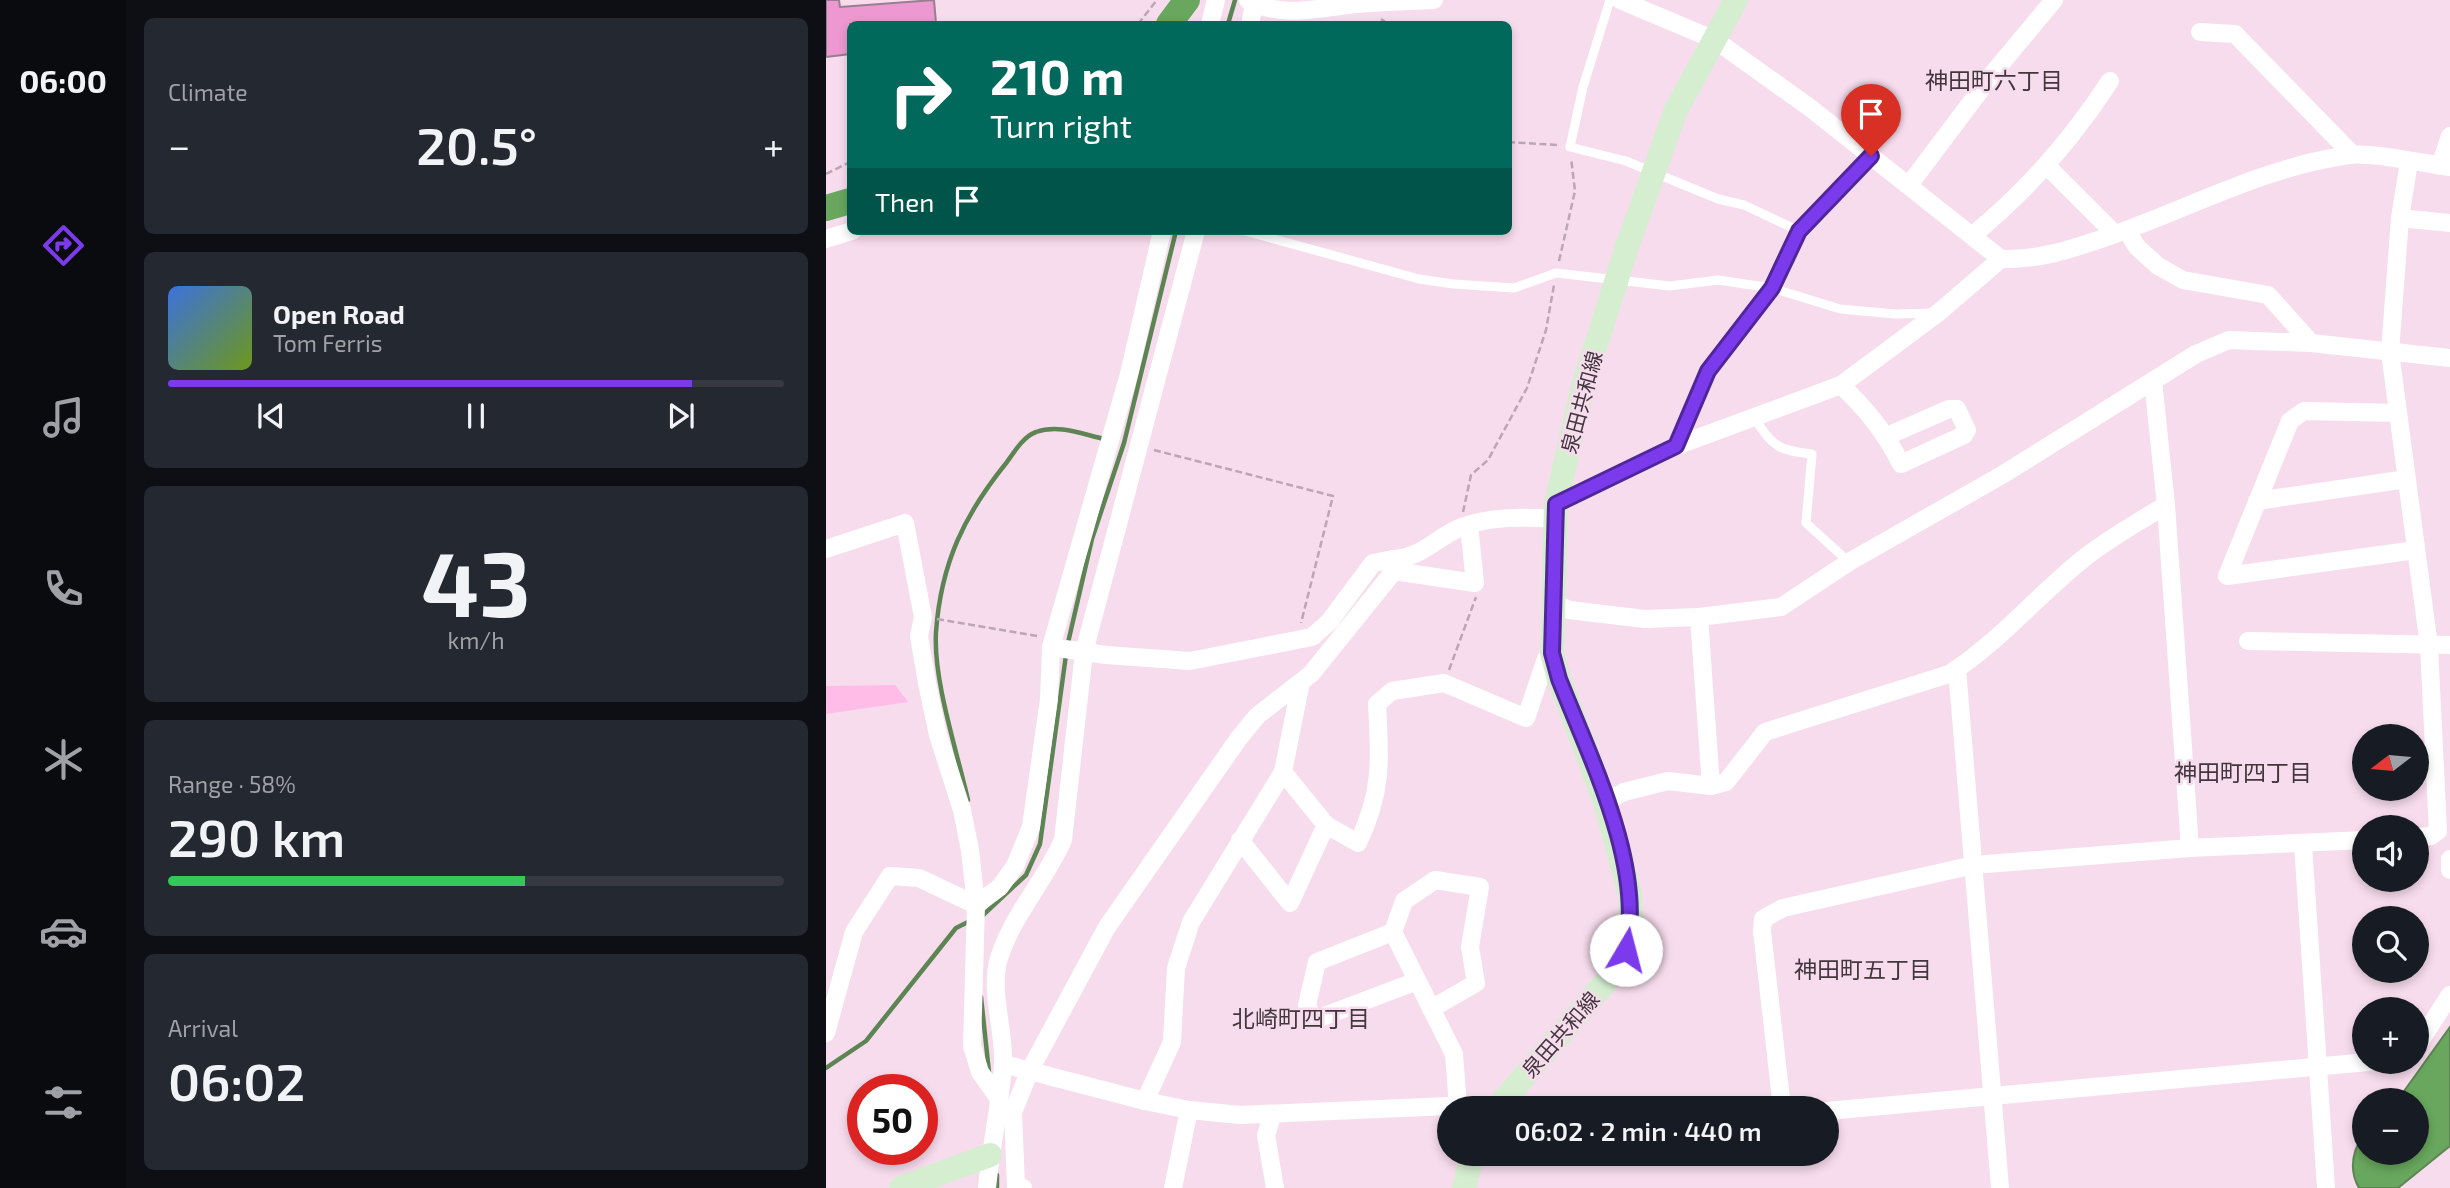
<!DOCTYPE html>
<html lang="en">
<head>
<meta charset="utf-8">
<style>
  body { margin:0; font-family:"Exo 2","Noto Sans JP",sans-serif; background:#242831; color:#f1f3f6; height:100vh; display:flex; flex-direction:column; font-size:26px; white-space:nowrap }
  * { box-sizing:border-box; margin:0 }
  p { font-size:23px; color:#9ea1a6 }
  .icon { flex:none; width:38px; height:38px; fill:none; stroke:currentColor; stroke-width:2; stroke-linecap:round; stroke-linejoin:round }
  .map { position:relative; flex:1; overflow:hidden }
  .details { display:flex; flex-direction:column; gap:18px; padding:18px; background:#0d0f14; width:700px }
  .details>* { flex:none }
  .guide { position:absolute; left:21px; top:21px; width:665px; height:214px; border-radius:10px; box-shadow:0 4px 10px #0003; background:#00695c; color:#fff; overflow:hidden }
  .needle { width:46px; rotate:254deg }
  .controls { position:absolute; left:1526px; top:724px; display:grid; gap:14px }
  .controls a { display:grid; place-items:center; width:77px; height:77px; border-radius:50%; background:#171b24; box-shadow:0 4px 10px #0003; font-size:35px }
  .speed { position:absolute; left:21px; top:1074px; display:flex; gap:14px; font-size:35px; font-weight:700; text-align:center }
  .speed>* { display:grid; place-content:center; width:91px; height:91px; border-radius:50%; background:#171b24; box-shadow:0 4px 10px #0003; line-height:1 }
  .speed .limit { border:10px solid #d22; background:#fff; color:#111 }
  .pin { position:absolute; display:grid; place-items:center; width:60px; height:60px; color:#fff; margin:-72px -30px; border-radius:50% 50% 50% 0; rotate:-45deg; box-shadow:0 0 7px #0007 }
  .pin .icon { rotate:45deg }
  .me { position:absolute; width:77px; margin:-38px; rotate:8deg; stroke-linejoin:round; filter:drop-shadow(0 0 5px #0008) }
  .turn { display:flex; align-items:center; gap:24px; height:147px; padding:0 28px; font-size:32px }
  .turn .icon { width:91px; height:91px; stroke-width:2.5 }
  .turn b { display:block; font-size:49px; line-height:60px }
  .then { display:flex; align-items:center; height:66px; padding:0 28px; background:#0003; gap:14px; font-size:26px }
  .big { font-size:52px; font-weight:600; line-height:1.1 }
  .details .tile { flex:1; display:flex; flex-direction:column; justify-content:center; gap:10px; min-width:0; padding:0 24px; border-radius:10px; background:#242831 }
  .details .dial { align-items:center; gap:0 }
  .dial b { font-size:91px; line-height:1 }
  .song { display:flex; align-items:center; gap:21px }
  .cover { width:84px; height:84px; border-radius:10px; background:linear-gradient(135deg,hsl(220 70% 55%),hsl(80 70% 35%)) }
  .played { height:7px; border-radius:4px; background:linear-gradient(90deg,#7c3aed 85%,#363941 85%) }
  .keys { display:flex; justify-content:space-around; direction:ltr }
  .heat { display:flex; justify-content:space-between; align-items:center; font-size:38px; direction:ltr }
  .charge { height:10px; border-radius:5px; background:linear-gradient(90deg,#34c759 58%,#363941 0) }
  .trip { position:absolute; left:611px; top:1096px; width:402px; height:70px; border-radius:35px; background:#171b24; box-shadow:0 4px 10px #0003; font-weight:600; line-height:70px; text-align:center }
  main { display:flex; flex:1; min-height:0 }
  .menu { display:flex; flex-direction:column; width:126px; justify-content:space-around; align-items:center; background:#090b0e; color:#9ea1a6 }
  .menu .icon { width:49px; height:49px }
  .menu .current { color:#7c3aed }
  .menu b { font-size:32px; color:#f1f3f6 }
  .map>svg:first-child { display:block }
</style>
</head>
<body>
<main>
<nav class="menu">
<b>06:00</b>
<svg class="icon current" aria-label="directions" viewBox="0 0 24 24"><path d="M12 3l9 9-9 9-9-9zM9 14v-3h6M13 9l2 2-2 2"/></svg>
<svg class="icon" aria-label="music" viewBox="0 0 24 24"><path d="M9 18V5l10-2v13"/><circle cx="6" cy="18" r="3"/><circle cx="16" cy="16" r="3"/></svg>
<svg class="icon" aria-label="phone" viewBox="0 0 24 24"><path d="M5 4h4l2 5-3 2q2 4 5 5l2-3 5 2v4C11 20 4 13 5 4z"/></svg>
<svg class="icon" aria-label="climate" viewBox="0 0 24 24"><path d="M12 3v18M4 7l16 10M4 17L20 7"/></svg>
<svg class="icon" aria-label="car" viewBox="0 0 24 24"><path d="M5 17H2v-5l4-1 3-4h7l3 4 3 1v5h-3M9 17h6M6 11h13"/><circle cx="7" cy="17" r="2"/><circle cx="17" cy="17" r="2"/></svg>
<svg class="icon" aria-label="filters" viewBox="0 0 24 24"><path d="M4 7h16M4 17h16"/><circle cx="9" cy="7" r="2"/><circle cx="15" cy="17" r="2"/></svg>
</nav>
<section class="details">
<div class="tile"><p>Climate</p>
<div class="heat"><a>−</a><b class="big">20.5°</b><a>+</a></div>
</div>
<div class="tile">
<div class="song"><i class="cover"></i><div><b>Open Road</b><p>Tom Ferris</p></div></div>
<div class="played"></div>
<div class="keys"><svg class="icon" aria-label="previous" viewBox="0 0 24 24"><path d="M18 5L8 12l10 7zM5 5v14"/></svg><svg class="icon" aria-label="pause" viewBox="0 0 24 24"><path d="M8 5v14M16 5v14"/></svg><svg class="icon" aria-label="next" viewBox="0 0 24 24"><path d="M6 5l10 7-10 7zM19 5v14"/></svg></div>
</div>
<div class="tile dial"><b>43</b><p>km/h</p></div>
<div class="tile"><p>Range · 58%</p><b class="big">290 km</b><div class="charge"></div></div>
<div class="tile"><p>Arrival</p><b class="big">06:02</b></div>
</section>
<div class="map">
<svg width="1624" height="1188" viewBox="0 0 1624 1188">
  <rect width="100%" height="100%" fill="#f7dced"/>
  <path fill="#ffbce7" d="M69,685L82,702L0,714V686Z"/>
  <path fill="#68a75d" stroke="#5d8554" stroke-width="2" d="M1624,1027V1146L1572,1188H1533C1522,1169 1527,1150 1538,1133V1153H1591V1101H1571Z"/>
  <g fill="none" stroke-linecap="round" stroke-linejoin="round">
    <g stroke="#5d8554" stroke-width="4.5">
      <path d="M402,24L409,0"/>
      <path d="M241,647L266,539L298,443L350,231"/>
      <path d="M142,800C131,751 107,680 110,632C115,563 138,515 181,462C188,452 198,436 210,432C232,424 256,434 278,439"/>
      <path d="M156,916L200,875L214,844L240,655"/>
      <path d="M155,997L163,1072"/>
      <path d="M0,1068L40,1041L130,928L144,921"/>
      <path d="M171,1175V1188"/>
    </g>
    <g stroke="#68a75d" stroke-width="26">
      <path d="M343,24L361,0"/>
      <path d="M0,208L24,201"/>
    </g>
  </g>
  <path fill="#ed98d0" stroke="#977f8e" stroke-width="2" d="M0,0H13L14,7L108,0L110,23L24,24V54L0,57Z"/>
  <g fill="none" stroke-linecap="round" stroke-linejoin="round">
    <g stroke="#bca6b4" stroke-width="2.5" stroke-dasharray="7 3.5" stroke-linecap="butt">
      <path d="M555,19L562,24"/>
      <path d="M312,24L331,0"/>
      <path d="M682,142L732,145"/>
      <path d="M0,174L24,162"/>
      <path d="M733,261L749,191L745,158"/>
      <path d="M328,450L507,496L475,623"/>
      <path d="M637,512L645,475L662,460L701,388L720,330L728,285"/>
      <path d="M111,619L211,636"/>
      <path d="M623,670L650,597"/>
    </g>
    <g stroke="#fff" stroke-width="9">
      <path d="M784,0L757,87L744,147L800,161L892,199L918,205L973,231"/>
      <path d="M419,231L593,279L627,284L688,288L730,273L844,286L892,280L946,288L1014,309L1069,314L1109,313"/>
      <path d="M928,418C948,447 951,450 986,454L980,523L1023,562"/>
    </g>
    <g stroke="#fff" stroke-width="18">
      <path d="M422,0C457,19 492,8 530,4C556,2 582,1 608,0"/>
      <path d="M794,0L889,40L983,107L1175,259C1212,260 1243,250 1278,238C1358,211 1439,166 1524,155C1548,152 1598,164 1624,167"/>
      <path d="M384,24L390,0"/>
      <path d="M424,24L429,0"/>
      <path d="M1374,32L1409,34L1526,154"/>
      <path d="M1583,162L1574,218L1564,352L1603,646L1612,831L1605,836L1591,837"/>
      <path d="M1221,166L1289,234"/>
      <path d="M1614,166L1624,136"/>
      <path d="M1083,185L1168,72L1228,0"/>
      <path d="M1574,218L1624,223"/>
      <path d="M1301,231L1311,247L1332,266L1357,280L1442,295L1485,343"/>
      <path d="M1147,235C1202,190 1245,141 1284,81"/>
      <path d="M0,239L26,231"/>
      <path d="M1327,381L1340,505L1364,848"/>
      <path d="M1015,385C1041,410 1059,432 1075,464L1138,435L1141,430L1131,409H1123L1061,436"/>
      <path d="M1572,413L1478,411L1464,421L1401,576L1590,550"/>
      <path d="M850,446L882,371L946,288L973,231L1045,156"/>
      <path d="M1431,501L1581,479"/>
      <path d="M730,504L850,446L1015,385L1112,313L1175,259"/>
      <path d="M0,549L79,523L97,617L93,636L101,683L112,735L136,810L144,850L150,905L146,1046L154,1072L171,1096"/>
      <path d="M567,559C594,559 612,536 636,527C665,516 698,517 729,519"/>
      <path d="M568,571L649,583L643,525"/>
      <path d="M729,603L743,610L819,619L873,617L955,607L1023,562L1176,475L1370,354L1403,340L1485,343L1624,358"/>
      <path d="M873,617L885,786"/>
      <path d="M1422,641L1624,645"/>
      <path d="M1131,669L1174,1188"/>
      <path d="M779,802L798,792L842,781L885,786L900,782L939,732L1123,674C1174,642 1214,592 1262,555C1287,536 1314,521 1340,505"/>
      <path d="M500,825L532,843C557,791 554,759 551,704L566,691L618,683L700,718L720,659L726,653"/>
      <path d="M414,840L464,903L500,825L457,772"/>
      <path d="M1477,844L1500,1188"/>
      <path d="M1624,859V870"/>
      <path d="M150,905L174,887L189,866L205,827L223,699L225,647L303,374L336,231"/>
      <path d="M567,932L491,962L481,1005L488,1020L591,981"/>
      <path d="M605,1009L650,983L644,947L654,887L609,880L578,901L567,932L628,1054L632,1106"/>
      <path d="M0,1033L28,932L64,876L93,878L150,905"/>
      <path d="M1591,1046L1624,995"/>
      <path d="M177,1064L319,1101L363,1110L414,1115L622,1106L643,1108"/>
      <path d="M319,1101L346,1042L350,968L365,922L457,772L475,682"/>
      <path d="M956,1108L936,931L937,919L957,908L1148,865L1364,848L1538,840"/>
      <path d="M1001,1111L1542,1062"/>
      <path d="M447,1114L440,1135L449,1188"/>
      <path d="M161,1188C165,1147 174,1106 177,1065C179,1030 163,992 173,958C187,914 219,881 237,840L258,652L370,231"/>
      <path d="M197,1188L190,1187L187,1112L204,1070L281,927L413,738L431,716L485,674L568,571L567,559L547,563L503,622L486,637L364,661L280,655L225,647"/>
      <path d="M347,1188L363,1110"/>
    </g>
    <g stroke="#d5eed0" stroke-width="24">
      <path d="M671,1108L790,970L800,950L805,927L804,894L779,802L733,679L726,653L730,504L757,386L801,247L850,110L910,0"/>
      <path d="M75,1188L164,1155"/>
      <path d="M638,1188L647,1153"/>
    </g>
  </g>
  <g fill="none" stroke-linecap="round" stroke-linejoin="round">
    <g stroke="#51269a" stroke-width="18">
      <path id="route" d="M800,950C819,866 764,758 733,679L726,653L730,504L850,446L882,371L946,288L973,231L1045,156"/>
    </g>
    <use href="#route" stroke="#7c3aed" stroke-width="12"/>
  </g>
  <g text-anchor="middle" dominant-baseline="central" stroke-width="5" stroke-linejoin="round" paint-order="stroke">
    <g font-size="21" fill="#42373e" stroke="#f7dced">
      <text transform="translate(755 402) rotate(-75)">泉田共和線</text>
      <text transform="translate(734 1034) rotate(-49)">泉田共和線</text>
    </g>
    <g font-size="23" fill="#42373e" stroke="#f7dced">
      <text x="1168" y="80">神田町六丁目</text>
      <text x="1417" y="772">神田町四丁目</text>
      <text x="1037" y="969">神田町五丁目</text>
      <text x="475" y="1018">北崎町四丁目</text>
    </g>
  </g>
</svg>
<div class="controls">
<a><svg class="needle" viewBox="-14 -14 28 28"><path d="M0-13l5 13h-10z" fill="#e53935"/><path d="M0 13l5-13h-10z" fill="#9ea1a6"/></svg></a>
<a><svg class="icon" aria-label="sound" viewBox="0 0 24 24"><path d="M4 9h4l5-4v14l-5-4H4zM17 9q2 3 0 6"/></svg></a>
<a><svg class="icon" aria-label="search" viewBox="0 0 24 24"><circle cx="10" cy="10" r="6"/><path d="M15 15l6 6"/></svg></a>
<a>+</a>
<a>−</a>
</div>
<div class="speed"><div class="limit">50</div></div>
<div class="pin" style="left:1045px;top:156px;background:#d93025"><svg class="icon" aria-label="arrive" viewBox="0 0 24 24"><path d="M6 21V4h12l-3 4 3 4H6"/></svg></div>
<svg class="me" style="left:800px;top:950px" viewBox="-20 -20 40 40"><circle r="19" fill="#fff"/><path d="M0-13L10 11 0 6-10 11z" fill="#7c3aed"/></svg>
<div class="trip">06:02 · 2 min · 440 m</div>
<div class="guide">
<div class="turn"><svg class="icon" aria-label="right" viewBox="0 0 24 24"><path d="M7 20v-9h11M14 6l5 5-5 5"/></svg><div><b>210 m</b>Turn right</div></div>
<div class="then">Then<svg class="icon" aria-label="arrive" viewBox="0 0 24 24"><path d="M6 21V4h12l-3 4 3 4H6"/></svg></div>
</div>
</div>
</main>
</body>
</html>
